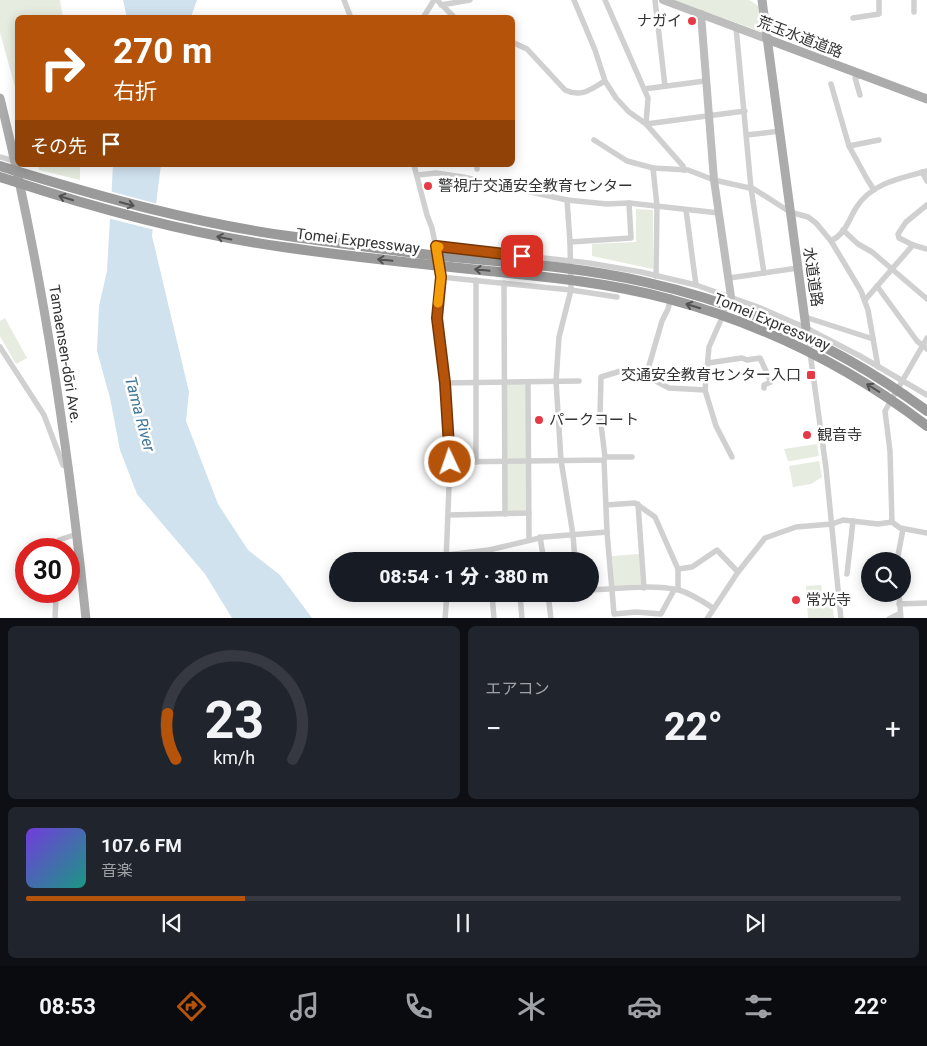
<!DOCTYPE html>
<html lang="ja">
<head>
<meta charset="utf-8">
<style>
  body { margin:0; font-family:Roboto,"Noto Sans JP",sans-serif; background:#20242c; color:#f1f3f6; height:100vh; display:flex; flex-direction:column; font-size:19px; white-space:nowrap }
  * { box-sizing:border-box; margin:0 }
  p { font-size:16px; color:#9ea1a6 }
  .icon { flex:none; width:28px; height:28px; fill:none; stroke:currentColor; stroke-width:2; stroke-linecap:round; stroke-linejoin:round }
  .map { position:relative; height:618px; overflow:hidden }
  .panel { display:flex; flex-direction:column; gap:8px; padding:8px; background:#0d0f14; flex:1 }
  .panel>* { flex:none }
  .top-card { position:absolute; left:15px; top:15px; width:500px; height:152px; border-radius:8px; box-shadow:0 2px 12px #0003; background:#b45309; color:#fff; overflow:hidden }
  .fabs { position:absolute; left:861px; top:552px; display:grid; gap:10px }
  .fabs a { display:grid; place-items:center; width:50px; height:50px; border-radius:50%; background:#171b24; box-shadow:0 2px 12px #0003; font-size:25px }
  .speed { position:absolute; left:15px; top:538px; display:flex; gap:10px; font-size:25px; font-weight:700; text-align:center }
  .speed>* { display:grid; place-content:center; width:65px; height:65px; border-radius:50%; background:#171b24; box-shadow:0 2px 12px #0003; line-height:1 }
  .speed .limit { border:8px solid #d22; background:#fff; color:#111 }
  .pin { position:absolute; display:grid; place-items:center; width:42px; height:42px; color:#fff; margin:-21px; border-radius:10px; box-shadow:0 2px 8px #0006 }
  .me { position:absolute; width:55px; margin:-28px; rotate:357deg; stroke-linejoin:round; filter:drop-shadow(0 0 4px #0008) }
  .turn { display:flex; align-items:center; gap:18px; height:105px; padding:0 15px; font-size:22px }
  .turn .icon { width:65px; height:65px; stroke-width:2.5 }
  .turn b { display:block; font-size:35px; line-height:42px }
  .then { display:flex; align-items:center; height:48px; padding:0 15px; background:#0003; gap:10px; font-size:19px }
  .big { font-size:38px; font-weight:800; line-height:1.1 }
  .panel .card { flex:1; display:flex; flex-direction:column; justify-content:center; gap:8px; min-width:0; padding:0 18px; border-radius:8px; background:#20242c }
  .panel .dial { align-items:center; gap:0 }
  .dial svg { height:130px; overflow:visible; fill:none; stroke:#363941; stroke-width:7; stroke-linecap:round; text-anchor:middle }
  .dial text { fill:#f1f3f6; stroke:none }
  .song { display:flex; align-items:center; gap:15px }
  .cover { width:60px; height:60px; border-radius:8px; background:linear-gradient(135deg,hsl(260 70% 55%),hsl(170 70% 35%)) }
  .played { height:5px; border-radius:2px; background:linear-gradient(90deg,#b45309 25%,#363941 25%) }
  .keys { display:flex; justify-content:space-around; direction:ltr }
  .heat { display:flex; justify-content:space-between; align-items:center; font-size:28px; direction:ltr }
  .panel .tiles { flex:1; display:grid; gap:8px; grid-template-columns:1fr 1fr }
  .card:last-child { grid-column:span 2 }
  .trip { position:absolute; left:329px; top:552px; width:270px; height:50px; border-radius:25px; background:#171b24; box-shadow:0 2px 12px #0003; font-weight:800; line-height:50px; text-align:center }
  .tabs { display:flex; height:80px; justify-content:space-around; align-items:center; background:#090b0e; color:#9ea1a6 }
  .tabs .icon { width:35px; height:35px }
  .tabs .active { color:#b45309 }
  .tabs b { font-size:22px; color:#f1f3f6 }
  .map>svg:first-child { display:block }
</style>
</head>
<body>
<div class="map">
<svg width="927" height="619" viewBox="0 0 927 619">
  <rect width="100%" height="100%" fill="#fff"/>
  <g fill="#e6ecdf">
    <path d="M0,0H60L63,17L18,18L17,94L0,33Z"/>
    <path d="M673,0H749L760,7L762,32Z"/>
    <path d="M38,165H80V180L39,170Z"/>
    <path d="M636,209L653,210V269L592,256V244L636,242Z"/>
    <path d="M5,318L27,358L16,364L0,336V321Z"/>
    <path d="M509,384H524L526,386L527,457L524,459H509L506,457V386Z"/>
    <path d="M817,444L819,456L791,461H788L784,449Z"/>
    <path d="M819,461L822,477L811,484L793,487L789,466Z"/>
    <path d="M509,463H525L527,465V509L524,511L509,512L507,509L506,466Z"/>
    <path d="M639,554L641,584L614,586L612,556Z"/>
    <path d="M821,585L822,594H831L834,618H808L806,586Z"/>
  </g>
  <g fill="#cfe2ee">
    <path d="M123,0H197L191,17L127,18Z"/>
    <path d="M113,165H161L152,236L189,392L186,421L218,504L248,550L280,575L312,618H232L205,574L137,494L120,450L110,398L97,351L99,306L107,271Z"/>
  </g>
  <path fill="#fff" d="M109,191L158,204L155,230L107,218Z"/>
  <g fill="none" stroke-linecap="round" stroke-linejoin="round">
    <g stroke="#d0d0d0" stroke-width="5.5">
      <path d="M344,0L351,18"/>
      <path d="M437,0L455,18"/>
      <path d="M574,0L595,50L605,81L616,98L629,112L646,124L683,166L684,170"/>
      <path d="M605,0L648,98L646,124L745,111"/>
      <path d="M655,0L665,86"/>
      <path d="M914,0V12"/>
      <path d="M441,5L470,0"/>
      <path d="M423,18L434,0"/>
      <path d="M853,18L879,14V0"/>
      <path d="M736,27L751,188L764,273"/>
      <path d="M512,42L527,49L565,90C582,98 591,89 605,81"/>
      <path d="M831,84L849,146L879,140"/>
      <path d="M644,89L705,81"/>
      <path d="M860,95L855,78L862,75"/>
      <path d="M747,135L780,131"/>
      <path d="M594,140L627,161L653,168L688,170L714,180L754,189L790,212L808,217L816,223L831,241L861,291L868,310L878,367"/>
      <path d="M849,146L867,179L874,190"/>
      <path d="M0,157L14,161"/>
      <path d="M414,165L427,215L432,228L436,248"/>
      <path d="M653,168L657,206L656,276"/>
      <path d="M477,169V165"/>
      <path d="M922,172L927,181"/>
      <path d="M418,175L436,173L463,177L567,200L607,204L629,203L719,213"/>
      <path d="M567,200L570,242L571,290L559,337L556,381L561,460L573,535L575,561"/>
      <path d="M927,205L906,222L898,234L899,238L913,245L927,249"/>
      <path d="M686,210L696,285"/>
      <path d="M843,230L858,244L872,252L927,299"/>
      <path d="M831,241C846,233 848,221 856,208C871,183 901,178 927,171"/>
      <path d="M570,242L631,238L629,203"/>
      <path d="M436,246L589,263L641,272L696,285L758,307L806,328L860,356L927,395"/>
      <path d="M439,264L441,277L437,318L445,383L450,462L446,561"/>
      <path d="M441,277L571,290L617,297"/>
      <path d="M729,278L798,268"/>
      <path d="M476,280V462"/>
      <path d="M504,283L505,514"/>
      <path d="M877,286L917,341L927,349"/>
      <path d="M865,300L913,245"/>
      <path d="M728,304L709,347L705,390L716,426L732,457"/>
      <path d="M805,317L873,339"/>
      <path d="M808,338L826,468L841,619"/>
      <path d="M0,347L44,415L63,465L70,468"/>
      <path d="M708,363L742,358L747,360L760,358L771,382L764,385V388"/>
      <path d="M646,376L662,321L668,309L671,297"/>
      <path d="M528,382L529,540"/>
      <path d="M445,383L579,381"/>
      <path d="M605,457L600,416L601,377L624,370L646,376L669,388L705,390"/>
      <path d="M604,460L607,532L614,614L636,612L661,614L674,590"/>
      <path d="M450,462L604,460L605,457H632"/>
      <path d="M638,504L644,588"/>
      <path d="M606,505L635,503L655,517L678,569V590"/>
      <path d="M449,515L529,513"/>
      <path d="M892,522L890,451L885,411L927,338"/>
      <path d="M540,537L544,561"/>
      <path d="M55,549L59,540L77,534"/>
      <path d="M489,550L490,561"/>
      <path d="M446,555L489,550L544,537L607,532"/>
      <path d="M897,561L903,529"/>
      <path d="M678,569L692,567L717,550L738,572"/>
      <path d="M847,574L853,521"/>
      <path d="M590,590C617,589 653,584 679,590C692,594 702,601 713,608"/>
      <path d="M54,591L56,597L55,619"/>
      <path d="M492,594L494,619"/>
      <path d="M520,594L522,619"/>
      <path d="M548,594L551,619"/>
      <path d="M899,594L901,619"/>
      <path d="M447,596L506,594"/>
      <path d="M899,604L927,603"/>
      <path d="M445,619L447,594"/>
      <path d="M707,619L738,572L765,538L796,527L832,524L843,520L878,524L892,522L900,528L927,533"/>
      <path d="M889,619L899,614"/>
    </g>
    <g stroke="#bdbdbd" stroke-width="8">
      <path d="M663,0L767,39"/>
      <path d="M701,14L714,180L731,297"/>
    </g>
    <g stroke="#ababab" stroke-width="9">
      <path d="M762,0L806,328"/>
      <path d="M767,39L927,99"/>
      <path d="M0,98C42,269 68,443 86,619"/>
    </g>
    <g stroke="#9a9a9a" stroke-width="10">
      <path d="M0,166L13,170"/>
      <path d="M0,177L13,181"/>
    </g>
    <g stroke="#9a9a9a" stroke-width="10">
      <path d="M13,170C104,198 195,223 288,236C336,243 384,249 431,255C503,262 575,266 645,282C748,305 843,349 927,411"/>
      <path d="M13,181C101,210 191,234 283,247C352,257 420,264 489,271C549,277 611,283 669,299C763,324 850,367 927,426"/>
    </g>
  </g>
  <defs><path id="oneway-shaft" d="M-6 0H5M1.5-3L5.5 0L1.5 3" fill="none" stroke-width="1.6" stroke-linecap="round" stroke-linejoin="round" transform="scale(1.25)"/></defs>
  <g stroke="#525252">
    <use href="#oneway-shaft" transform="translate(66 198) rotate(-163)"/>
    <use href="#oneway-shaft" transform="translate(127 204) rotate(16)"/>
    <use href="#oneway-shaft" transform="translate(224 238) rotate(-168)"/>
    <use href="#oneway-shaft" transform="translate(385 260) rotate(-174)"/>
    <use href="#oneway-shaft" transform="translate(482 270) rotate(-174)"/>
    <use href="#oneway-shaft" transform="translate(693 306) rotate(-163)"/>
    <use href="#oneway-shaft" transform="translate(873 388) rotate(-148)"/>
  </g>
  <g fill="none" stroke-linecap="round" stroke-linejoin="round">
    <g stroke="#753606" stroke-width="12">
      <path id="route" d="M450,462L445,383L437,318L441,277L436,246L522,256"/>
    </g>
    <use href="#route" stroke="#b45309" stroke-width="9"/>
    <path stroke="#f59e0b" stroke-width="9" d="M438,303L441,277L436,246L439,247"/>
  </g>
  <g fill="#e63946" stroke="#fff" stroke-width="2">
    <circle cx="692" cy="21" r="5"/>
    <circle cx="428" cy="186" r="5"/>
    <rect x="806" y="370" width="10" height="10" rx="2.5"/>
    <circle cx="539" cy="420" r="5"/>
    <circle cx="807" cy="435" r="5"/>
    <circle cx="796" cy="600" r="5"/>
  </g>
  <g text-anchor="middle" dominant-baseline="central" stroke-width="5" stroke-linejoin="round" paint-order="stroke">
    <g font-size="15" fill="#333" stroke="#fff" text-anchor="start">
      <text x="682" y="21" text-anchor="end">ナガイ</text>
      <text x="438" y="186">警視庁交通安全教育センター</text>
      <text x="801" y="375" text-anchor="end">交通安全教育センター入口</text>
      <text x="549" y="420">パークコート</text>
      <text x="817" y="435">観音寺</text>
      <text x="806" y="600">常光寺</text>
    </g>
    <g font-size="15" fill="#333" stroke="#fff">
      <text transform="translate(800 37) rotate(21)">荒玉水道道路</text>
      <text transform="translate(358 241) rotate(7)">Tomei Expressway</text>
      <text transform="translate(813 277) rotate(82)">水道道路</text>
      <text transform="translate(772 322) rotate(23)">Tomei Expressway</text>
      <text transform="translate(65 354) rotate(81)">Tamaensen-dōri Ave.</text>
    </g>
    <g font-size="16" font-style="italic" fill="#3f7597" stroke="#fff">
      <text transform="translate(140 414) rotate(75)">Tama River</text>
    </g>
  </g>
</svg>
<div class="fabs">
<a><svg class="icon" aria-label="search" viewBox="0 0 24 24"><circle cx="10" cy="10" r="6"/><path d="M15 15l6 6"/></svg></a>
</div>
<div class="speed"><div class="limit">30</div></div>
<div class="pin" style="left:522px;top:256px;background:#d93025"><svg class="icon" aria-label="arrive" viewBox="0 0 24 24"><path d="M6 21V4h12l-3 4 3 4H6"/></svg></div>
<svg class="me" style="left:450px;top:462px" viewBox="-20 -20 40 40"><circle r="17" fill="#b45309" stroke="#fff" stroke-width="3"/><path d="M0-11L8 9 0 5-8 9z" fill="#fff"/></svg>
<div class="trip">08:54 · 1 分 · 380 m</div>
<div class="top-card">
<div class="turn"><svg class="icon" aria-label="right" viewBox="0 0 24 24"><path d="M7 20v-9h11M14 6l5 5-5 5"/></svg><div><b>270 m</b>右折</div></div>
<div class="then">その先<svg class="icon" aria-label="arrive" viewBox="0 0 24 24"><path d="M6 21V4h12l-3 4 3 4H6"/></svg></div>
</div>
</div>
<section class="panel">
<div class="tiles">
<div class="card dial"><svg viewBox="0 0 100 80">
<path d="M14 69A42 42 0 1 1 86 69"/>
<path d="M14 69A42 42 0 0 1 9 41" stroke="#b45309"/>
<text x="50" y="56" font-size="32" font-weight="700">23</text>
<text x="50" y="72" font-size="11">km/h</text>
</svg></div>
<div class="card"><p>エアコン</p>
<div class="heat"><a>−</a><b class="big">22°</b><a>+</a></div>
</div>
<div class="card">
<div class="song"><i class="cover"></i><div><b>107.6 FM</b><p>音楽</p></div></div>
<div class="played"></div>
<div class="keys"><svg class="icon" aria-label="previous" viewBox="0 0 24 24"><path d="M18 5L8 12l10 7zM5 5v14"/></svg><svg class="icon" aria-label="pause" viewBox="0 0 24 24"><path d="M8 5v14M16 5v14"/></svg><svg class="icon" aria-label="next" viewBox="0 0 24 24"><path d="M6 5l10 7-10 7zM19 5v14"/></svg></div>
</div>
</div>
</section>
<nav class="tabs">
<b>08:53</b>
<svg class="icon active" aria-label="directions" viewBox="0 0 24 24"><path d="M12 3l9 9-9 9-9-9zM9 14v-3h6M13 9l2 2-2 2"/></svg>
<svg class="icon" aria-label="music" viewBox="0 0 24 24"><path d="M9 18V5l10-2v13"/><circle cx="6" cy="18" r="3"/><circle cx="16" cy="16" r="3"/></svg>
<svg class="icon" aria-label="phone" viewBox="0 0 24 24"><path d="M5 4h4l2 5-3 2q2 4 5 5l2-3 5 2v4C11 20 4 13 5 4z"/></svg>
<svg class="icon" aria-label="climate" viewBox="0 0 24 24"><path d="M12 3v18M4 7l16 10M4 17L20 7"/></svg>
<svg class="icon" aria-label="car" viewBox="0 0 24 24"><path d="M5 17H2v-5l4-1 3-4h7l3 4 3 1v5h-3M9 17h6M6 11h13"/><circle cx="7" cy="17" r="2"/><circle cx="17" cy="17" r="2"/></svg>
<svg class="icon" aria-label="filters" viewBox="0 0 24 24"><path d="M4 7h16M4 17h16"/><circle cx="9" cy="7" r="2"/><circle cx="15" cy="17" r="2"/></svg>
<b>22°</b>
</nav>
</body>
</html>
